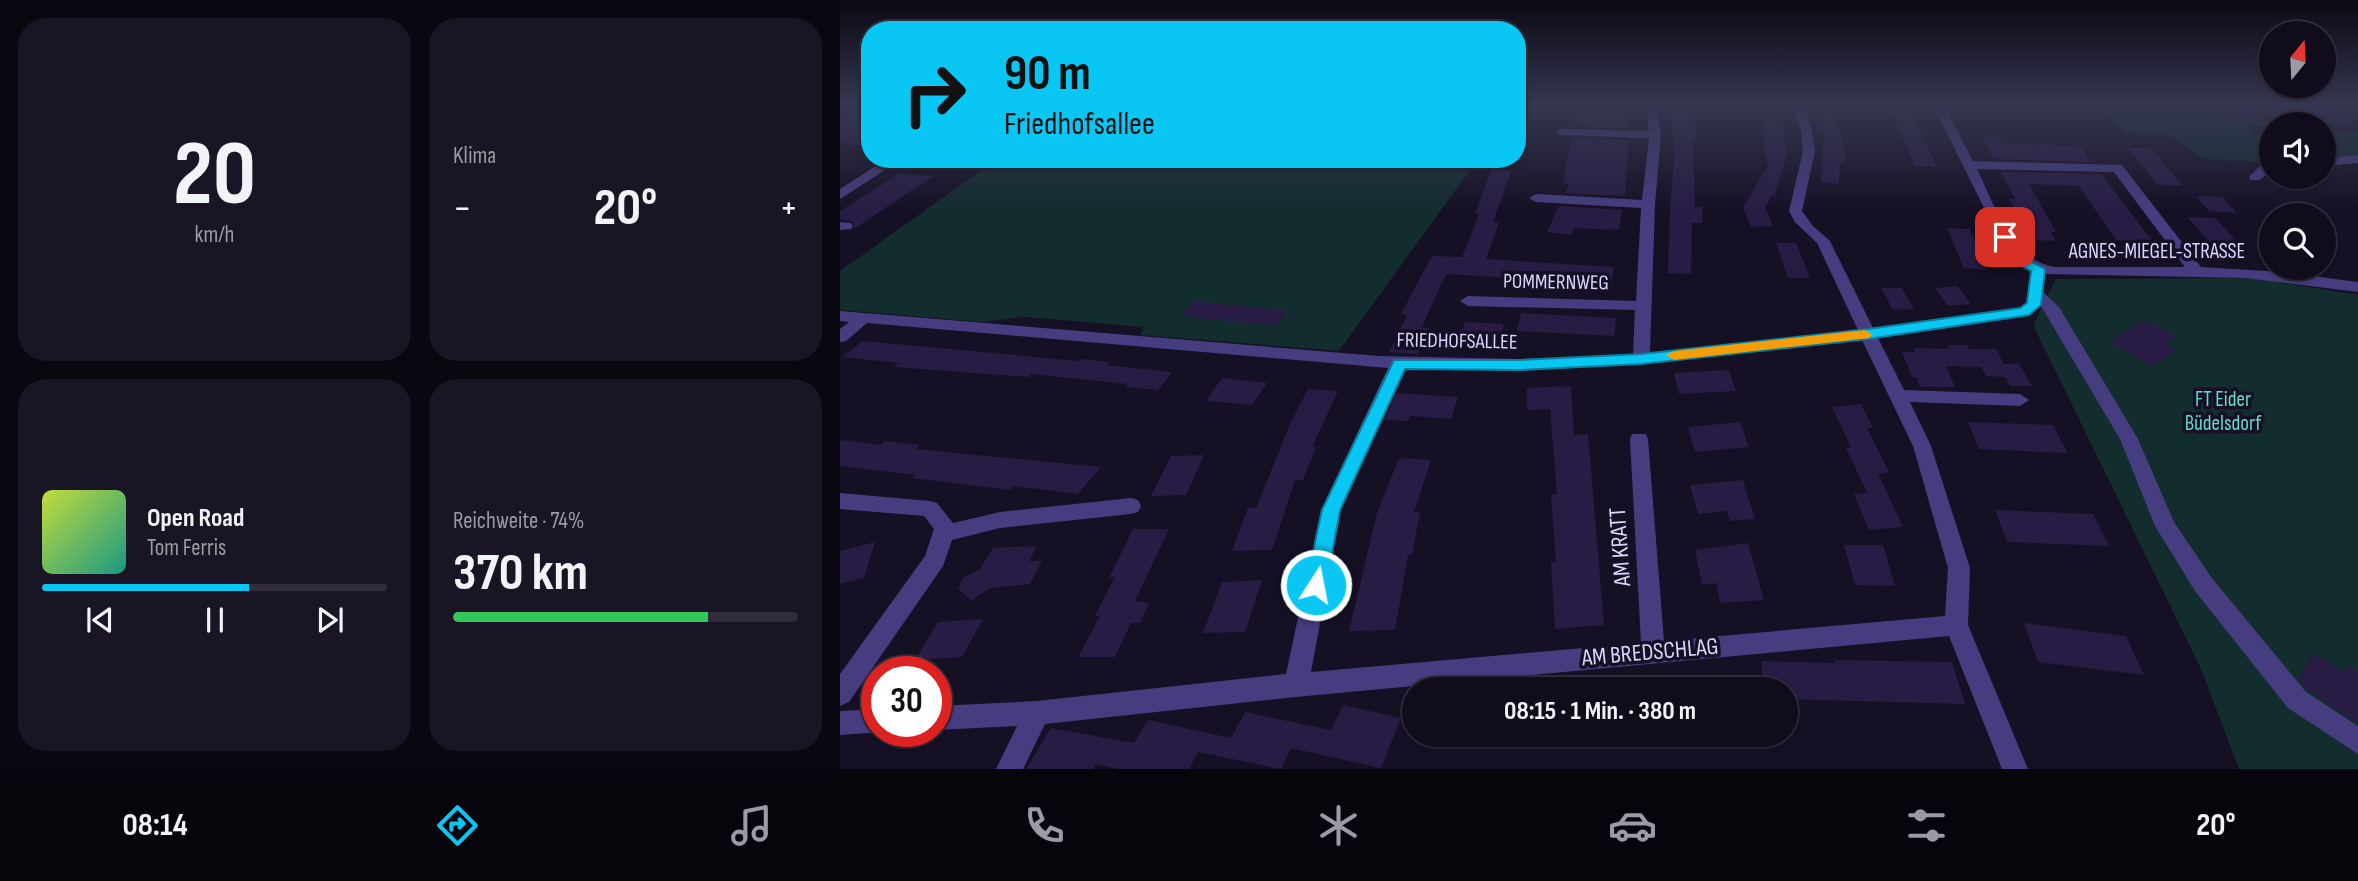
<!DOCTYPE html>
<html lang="de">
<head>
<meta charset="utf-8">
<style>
  body { margin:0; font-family:"Sofia Sans Condensed",sans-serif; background:#191524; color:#f1f3f6; height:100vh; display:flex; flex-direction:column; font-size:26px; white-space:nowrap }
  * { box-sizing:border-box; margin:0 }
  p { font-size:23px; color:#9c9ba3 }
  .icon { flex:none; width:38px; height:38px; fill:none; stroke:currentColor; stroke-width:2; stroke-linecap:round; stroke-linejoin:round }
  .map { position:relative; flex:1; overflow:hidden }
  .details { display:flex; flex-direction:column; gap:18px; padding:18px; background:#09070f; width:840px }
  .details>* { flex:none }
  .hud { position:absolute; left:21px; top:21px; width:665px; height:147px; border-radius:28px; box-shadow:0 2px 5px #0004,0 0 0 2px #302c3a; background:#0ac6f3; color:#111; overflow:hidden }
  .needle { width:46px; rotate:18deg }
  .tools { position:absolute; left:1419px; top:21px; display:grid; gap:14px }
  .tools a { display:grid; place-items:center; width:77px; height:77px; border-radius:50%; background:#100c1b; box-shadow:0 2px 5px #0004,0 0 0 2px #302c3a; font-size:35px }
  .speed { position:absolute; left:21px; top:656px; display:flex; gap:14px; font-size:35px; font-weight:700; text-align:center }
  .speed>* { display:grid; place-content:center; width:91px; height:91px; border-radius:50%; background:#100c1b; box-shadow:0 2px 5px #0004,0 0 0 2px #302c3a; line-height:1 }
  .speed .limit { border:10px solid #d22; background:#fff; color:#111 }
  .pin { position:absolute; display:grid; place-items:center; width:60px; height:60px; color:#fff; margin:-30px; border-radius:14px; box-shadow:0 4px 10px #0006 }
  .me { position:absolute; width:77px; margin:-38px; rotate:11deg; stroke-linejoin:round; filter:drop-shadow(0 0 5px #0008) }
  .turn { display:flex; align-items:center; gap:24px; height:147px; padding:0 28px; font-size:32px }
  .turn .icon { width:91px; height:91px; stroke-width:2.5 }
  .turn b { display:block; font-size:49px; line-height:60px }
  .big { font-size:52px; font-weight:700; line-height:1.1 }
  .details .card { flex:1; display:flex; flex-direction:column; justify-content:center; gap:10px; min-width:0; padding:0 24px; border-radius:28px; background:#191524 }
  .details .dial { align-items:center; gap:0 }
  .dial b { font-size:91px; line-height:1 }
  .song { display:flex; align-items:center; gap:21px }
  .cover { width:84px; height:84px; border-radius:10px; background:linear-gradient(135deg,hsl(70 70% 55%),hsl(170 70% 35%)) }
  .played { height:7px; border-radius:4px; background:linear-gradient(90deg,#0ac6f3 60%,#302c3a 60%) }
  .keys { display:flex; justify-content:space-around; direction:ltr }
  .heat { display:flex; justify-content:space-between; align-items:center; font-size:38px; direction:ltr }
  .charge { height:10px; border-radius:5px; background:linear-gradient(90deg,#34c759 74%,#302c3a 0) }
  .details .tiles { flex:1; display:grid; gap:18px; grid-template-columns:repeat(2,1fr) }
  .trip { position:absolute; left:562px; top:677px; width:396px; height:70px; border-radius:35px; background:#100c1b; box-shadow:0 2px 5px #0004,0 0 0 2px #302c3a; font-weight:700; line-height:70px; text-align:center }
  .dock { display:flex; height:112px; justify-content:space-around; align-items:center; background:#06050b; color:#9c9ba3 }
  .dock .icon { width:49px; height:49px }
  .dock .current { color:#0ac6f3 }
  .dock b { font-size:32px; color:#f1f3f6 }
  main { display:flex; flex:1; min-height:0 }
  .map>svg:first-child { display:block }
</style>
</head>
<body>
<main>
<section class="details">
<div class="tiles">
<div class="card dial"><b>20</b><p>km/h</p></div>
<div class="card"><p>Klima</p>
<div class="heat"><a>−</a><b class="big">20°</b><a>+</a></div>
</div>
<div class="card">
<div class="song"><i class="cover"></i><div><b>Open Road</b><p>Tom Ferris</p></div></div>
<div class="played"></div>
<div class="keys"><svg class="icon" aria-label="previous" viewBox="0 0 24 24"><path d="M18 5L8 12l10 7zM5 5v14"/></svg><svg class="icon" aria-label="pause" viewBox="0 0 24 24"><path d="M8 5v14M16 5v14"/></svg><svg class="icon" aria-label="next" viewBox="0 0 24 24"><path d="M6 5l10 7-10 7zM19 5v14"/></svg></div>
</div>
<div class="card"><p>Reichweite · 74%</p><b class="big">370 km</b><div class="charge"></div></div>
</div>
</section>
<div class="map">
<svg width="1518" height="769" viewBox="0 0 1518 769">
  <rect width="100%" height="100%" fill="#151024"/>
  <g fill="#132c2e">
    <path d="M1256,105H1329L1334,110L1375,109L1397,116L1446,124H1432L1431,127L1407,125L1414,134L1431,136V162L1363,159L1328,134L1286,133Z"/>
    <path d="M1518,132V155L1484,158V133Z"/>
    <path d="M157,159H638L499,351L300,335L304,327L185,317L142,322L0,310V271Z"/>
    <path d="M1413,278L1518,295V769H1399L1361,669L1193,325L1216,279Z"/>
  </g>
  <path fill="#0c1a41" d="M1396,105H1491C1499,113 1509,113 1514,120L1513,125L1478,124L1470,122L1457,110L1423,108L1427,115L1401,113Z"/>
  <g fill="#281c44">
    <path d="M24,105H30V140L16,146L0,143V115Z"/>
    <path d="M775,105H790L789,128L733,127L736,109L772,110Z"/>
    <path d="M832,105H852L857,139H853L855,207H862V223H852L851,274L828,273L830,206L834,163Z"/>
    <path d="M985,105H991L1005,151L1004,165L1000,164L999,184L981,182L984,130H979L975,113H985Z"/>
    <path d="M1049,105H1068L1097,167L1075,166Z"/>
    <path d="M922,113H941L947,154L934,198L933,193L925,207L933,226L911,227L903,207L928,166L924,145V130H927Z"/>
    <path d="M1143,137L1159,138L1162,142L1241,147L1251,162L1154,159Z"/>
    <path d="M731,138L789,140L785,196L725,193L729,184H723Z"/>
    <path d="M1288,148H1311L1343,186L1318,185Z"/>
    <path d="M651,170L671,171L653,222L659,223L646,259L774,267L771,289L743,287L744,282L606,274L582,327L590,328L578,354L549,352L567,315L561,314L592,256L622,257L639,214H635Z"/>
    <path d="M1161,172L1261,174L1321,252L1295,250L1288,241L1276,240L1239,186L1189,184L1216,232H1211L1216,241L1192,240L1169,199H1175Z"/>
    <path d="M59,174L93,176L14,229L13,222L0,219V211Z"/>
    <path d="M1356,196L1382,197L1397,213L1369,211Z"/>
    <path d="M719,206L782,210L779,230L734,228L731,235L707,232Z"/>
    <path d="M1347,217L1375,218L1407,252L1378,251Z"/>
    <path d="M1107,228L1130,229L1148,270L1124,268Z"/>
    <path d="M936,243H956L970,278H948Z"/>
    <path d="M1117,286L1131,304L1108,306L1095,288Z"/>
    <path d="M1041,288H1062L1074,309L1053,310Z"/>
    <path d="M354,301L426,309L447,311L437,326L340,316Z"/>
    <path d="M681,313L776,318L774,336L677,331Z"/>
    <path d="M1304,320L1337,337L1326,344L1337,350L1313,366L1269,342Z"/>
    <path d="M625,322L664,324L659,342L618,340Z"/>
    <path d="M23,341L239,361L241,359L270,362L267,365L332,372L318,390L285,387L288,384L191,374L188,377L54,367L58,363L2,357Z"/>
    <path d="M1107,345H1127L1129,349H1156L1164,364H1179L1192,386H1170L1165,377L1146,376L1141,367L1106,366L1115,387H1080L1076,377H1072L1062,352H1075L1074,348L1109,349Z"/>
    <path d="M889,370L896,391L839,394L834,373Z"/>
    <path d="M382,378L427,383L412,405L366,401Z"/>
    <path d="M731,386L734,435L748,434L764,625L715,629L711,562H716L711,495L717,494L710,409L687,410V388Z"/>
    <path d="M468,389L498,391L472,447H476L463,480H455L432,550L392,551L408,508H416L450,424Z"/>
    <path d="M556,393L618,397L611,419L570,416L568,421L545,420Z"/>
    <path d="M1021,404L1033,428H1027L1049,472L1038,474L1063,527L1029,530L1014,494L1027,493L1006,448L1011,447L992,407Z"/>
    <path d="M900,422L909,447L855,452L848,427Z"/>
    <path d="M1128,422L1213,425L1227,453L1139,449Z"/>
    <path d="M0,440L41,445L45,441L80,445L76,449L261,467L238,494L174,486L170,490L72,478L75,475L0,466Z"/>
    <path d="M364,455L346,495L311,496L331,456Z"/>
    <path d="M559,458L591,460L574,512H580L572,555H568L555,630L509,631L537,513Z"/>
    <path d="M903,480L915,519L890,521L887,511L858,514L850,485Z"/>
    <path d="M1155,510L1253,514L1269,546L1167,542Z"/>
    <path d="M293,529H329L295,601L309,603L300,623H291L275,657H238L260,616H255L275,577L269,578Z"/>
    <path d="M35,542L24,578L0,584V551Z"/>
    <path d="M908,543L924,600L880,603L876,583L862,585L855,550Z"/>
    <path d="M1004,545H1043L1055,586L1015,585Z"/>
    <path d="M197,546L189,561H202L190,584L150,588L131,601L118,588L124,577L140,569L153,548Z"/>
    <path d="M422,580L405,632L363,633L382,582Z"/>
    <path d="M143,619L122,657L75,660L98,622Z"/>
    <path d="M1184,623L1286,636L1304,675L1198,662Z"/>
    <path d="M1473,653L1504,672L1508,665L1518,672V723L1467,689L1459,679Z"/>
    <path d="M994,660L1112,662L1125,704L945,699V690H924L921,661L995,663Z"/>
    <path d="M503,705L561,718L541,768L451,748L441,769L358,752L349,769H278L256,764L253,769H186L211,728L294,743L308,720L391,738L405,712L491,730Z"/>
  </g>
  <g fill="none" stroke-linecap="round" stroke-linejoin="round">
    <g fill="#463d81" fill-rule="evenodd">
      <path d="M806,105H816L821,135L815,204L810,353L1018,330L977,243L955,222L949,211L963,151L961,131L952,105H963L972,131L975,151L962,211L973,226L990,241L1033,328L1180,308L1186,303L1191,270L1176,262L1165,250L1093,105H1104L1133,161L1282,165L1361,267L1442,272L1518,282V292L1405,278L1205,274L1203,292L1219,307L1298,439L1334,522L1371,577L1466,692L1518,726V754L1448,708L1355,591L1315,526L1280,439L1201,306L1184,317L1038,338L1064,390L1180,394L1189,400L1180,406L1070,402L1091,446L1130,568L1128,625L1188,769H1162L1109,636L456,697L205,724L183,769H156L177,726L96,730V706L197,701L446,674L481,510L548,368L27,323L6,341L0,342V329L9,322L0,321V311L539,356L679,359L793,354L795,310L628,306L620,301L628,296L796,301L801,208L696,202L689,198L696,194L802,200L809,138L721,135L715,132L721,129L809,131ZM1137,169L1274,172L1345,267H1214C1170,259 1155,205 1137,169ZM1022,340L1073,446L1108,568L1105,616L824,641L808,439L806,434H792L790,439L801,643L471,672L501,510L565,368L679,371L801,364Z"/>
      <path d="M1518,155V163L1484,166V158Z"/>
      <path d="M47,159H62L0,199V189Z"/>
      <path d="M1432,163V171L1419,180H1411L1409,177L1421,165Z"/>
      <path d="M0,222L11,223L13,226L11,229L0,230Z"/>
      <path d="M0,493L90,501L97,503L113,523L160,512L291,498L298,500L301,506L298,512L291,514L160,528L112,540L103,566L9,702L0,706V674L85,556L94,529L84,516L0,509Z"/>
      <path d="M37,709V732H42L0,735V711Z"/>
    </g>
  </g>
  <linearGradient id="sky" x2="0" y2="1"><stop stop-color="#0c0914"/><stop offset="0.49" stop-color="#353750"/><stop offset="1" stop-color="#353750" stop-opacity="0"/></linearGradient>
  <rect width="1518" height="213" fill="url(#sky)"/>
  <path fill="#0ac6f3" stroke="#06819e" stroke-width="2" d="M1165,233L1170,234L1186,259L1205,269L1201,305L1189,315L1028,339L801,364L679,370L565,369L500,510L486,585L483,591L476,593L469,591L466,585L482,510L554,360H679L801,354L1028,329L1180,308L1187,303L1191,271L1177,264L1159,237Z"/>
  <path fill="#f59e0b" d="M1025,330L1032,334L1030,338L834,360L826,355L834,351Z"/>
  <g text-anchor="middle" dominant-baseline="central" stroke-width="7" stroke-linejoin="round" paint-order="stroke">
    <g font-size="21" fill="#ddd5fd" stroke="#151024">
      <text x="1317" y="251">AGNES-MIEGEL-STRASSE</text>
      <text transform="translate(716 282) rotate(1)">POMMERNWEG</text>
      <text transform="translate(617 341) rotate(1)">FRIEDHOFSALLEE</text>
    </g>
    <g font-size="21" fill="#63dbc8" stroke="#151024">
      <text x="1383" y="399">FT Eider<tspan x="1383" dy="24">Büdelsdorf</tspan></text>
    </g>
    <g font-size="24" fill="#ddd5fd" stroke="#151024">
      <text transform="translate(780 547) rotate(-94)">AM KRATT</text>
      <text transform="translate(810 652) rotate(-5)">AM BREDSCHLAG</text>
    </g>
  </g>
</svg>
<div class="tools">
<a><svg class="needle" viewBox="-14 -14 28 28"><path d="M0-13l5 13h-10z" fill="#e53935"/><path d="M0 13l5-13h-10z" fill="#9c9ba3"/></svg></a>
<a><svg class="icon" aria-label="sound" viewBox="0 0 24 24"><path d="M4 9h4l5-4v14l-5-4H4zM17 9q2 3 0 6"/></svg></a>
<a><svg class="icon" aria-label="search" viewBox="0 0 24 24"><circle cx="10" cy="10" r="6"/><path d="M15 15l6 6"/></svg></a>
</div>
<div class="speed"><div class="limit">30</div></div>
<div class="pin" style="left:1165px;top:237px;background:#d93025"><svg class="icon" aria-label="arrive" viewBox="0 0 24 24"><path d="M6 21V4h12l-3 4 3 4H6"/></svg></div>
<svg class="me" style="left:476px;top:585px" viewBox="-20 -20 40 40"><circle r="17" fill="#0ac6f3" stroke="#fff" stroke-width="3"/><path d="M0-11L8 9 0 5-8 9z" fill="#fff"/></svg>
<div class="trip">08:15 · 1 Min. · 380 m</div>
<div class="hud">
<div class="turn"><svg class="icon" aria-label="right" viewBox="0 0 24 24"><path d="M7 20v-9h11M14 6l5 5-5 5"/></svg><div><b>90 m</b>Friedhofsallee</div></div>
</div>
</div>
</main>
<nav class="dock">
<b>08:14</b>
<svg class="icon current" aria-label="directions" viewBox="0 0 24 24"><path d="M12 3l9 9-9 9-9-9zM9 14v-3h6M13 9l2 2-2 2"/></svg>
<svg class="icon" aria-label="music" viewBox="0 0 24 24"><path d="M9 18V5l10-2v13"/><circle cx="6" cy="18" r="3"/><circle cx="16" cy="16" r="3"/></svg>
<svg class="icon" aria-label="phone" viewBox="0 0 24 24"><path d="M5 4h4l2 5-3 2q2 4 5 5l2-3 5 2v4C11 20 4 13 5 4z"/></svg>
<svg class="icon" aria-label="climate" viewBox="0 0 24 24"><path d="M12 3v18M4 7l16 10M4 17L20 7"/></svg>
<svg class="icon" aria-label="car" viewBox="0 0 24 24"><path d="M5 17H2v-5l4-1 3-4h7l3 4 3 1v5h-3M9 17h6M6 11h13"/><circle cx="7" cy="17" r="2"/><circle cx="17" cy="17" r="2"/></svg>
<svg class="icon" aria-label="filters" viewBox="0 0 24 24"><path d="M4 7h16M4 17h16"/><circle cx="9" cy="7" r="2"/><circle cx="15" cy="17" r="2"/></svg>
<b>20°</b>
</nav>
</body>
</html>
